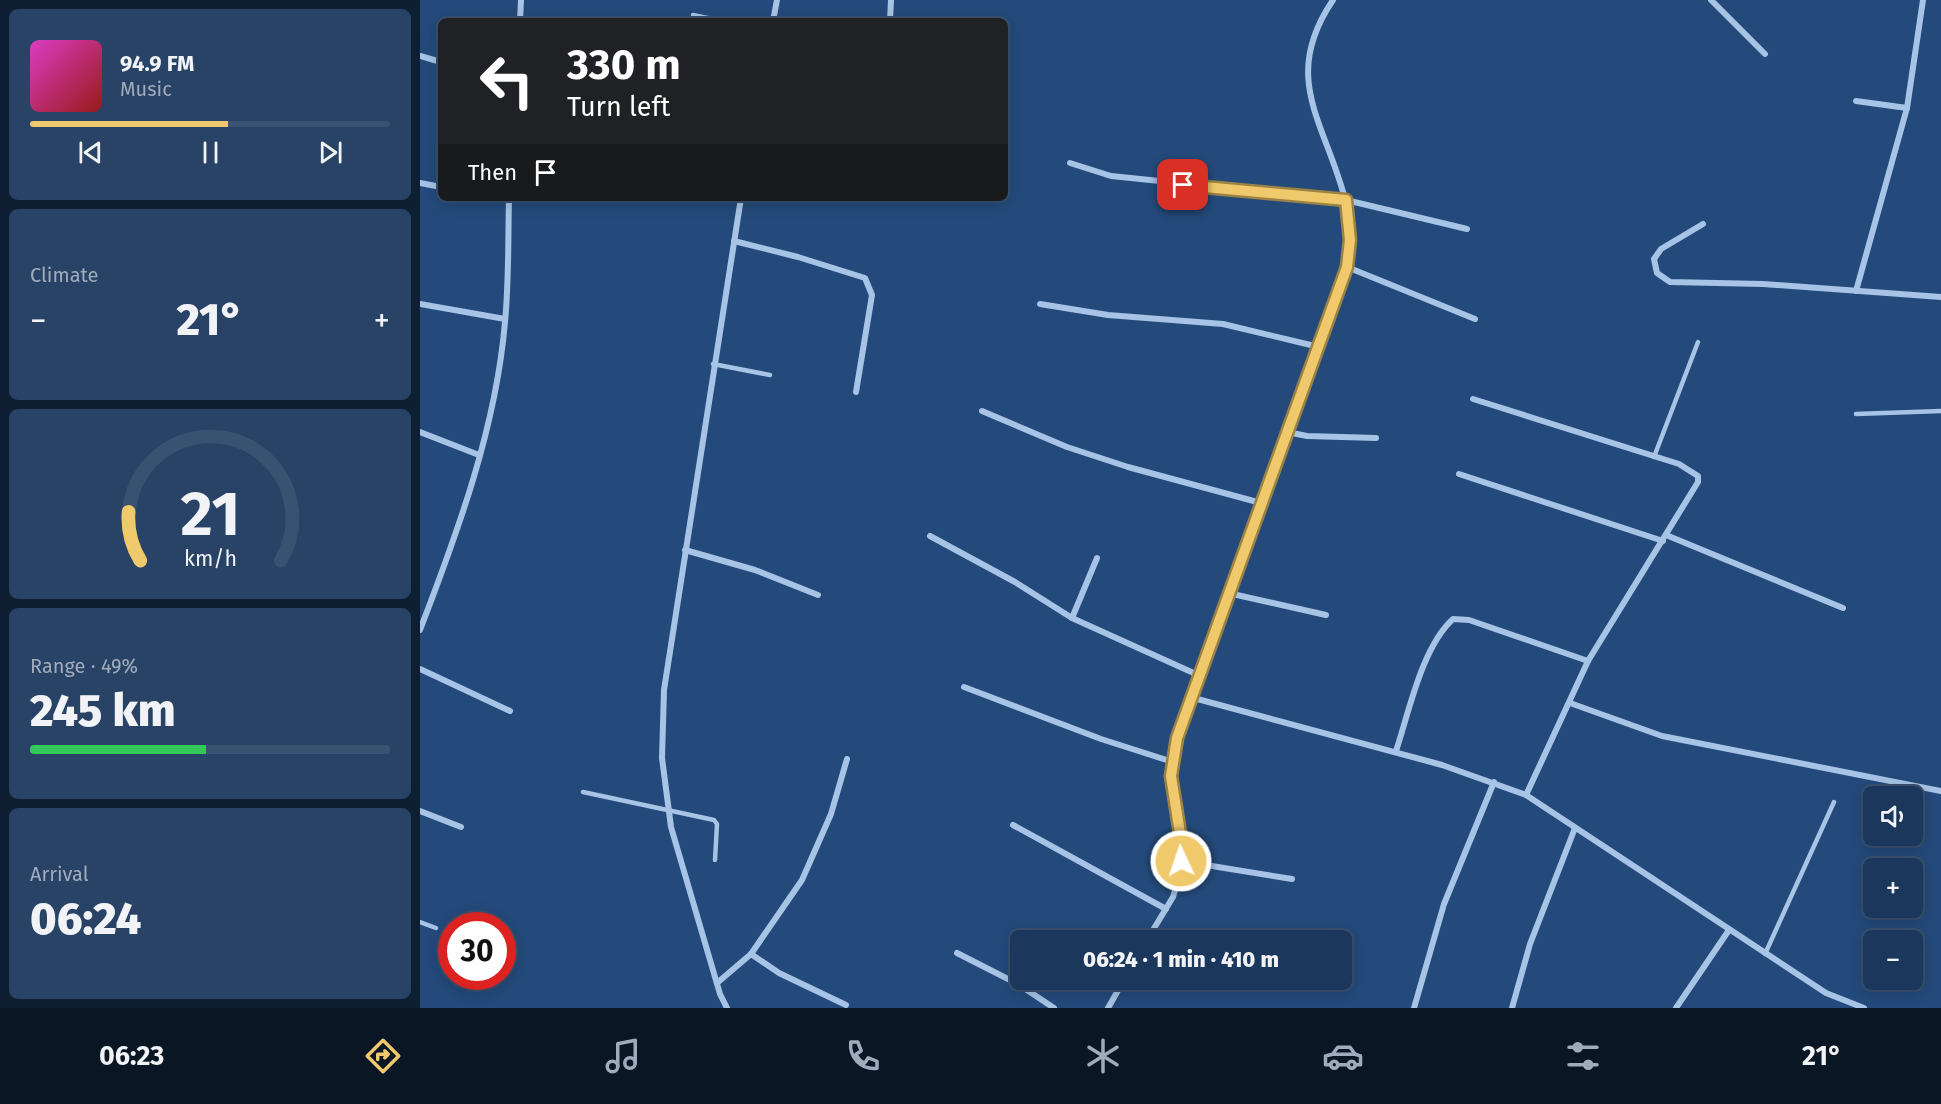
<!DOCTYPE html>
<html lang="en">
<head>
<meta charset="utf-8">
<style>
  body { margin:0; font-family:"Fira Sans",sans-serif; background:#284365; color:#f1f3f6; height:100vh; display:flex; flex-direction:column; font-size:22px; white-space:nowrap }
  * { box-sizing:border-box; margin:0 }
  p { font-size:20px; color:#a0acbb }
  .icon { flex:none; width:33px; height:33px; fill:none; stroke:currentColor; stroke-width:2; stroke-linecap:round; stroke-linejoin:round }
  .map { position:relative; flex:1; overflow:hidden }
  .sheet { display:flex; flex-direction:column; gap:9px; padding:9px; background:#0f1f33; width:420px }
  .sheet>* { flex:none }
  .top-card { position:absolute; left:18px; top:18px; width:570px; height:183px; border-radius:9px; box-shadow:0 3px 15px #0003,0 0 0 2px #395272; background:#202124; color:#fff; overflow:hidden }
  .controls { position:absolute; left:1443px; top:786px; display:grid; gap:12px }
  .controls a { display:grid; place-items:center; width:60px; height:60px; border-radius:9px; background:#1b385c; box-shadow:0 3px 15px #0003,0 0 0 2px #395272; font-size:30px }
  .speed { position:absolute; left:18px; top:912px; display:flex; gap:12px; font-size:30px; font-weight:700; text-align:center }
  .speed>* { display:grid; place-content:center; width:78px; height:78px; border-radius:50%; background:#1b385c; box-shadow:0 3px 15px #0003,0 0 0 2px #395272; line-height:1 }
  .speed .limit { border:9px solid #d22; background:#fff; color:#111 }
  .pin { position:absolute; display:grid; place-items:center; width:51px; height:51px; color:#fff; margin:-26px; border-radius:12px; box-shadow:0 3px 9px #0006 }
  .me { position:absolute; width:66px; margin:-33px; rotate:357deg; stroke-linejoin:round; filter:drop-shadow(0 0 4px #0008) }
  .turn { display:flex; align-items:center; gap:21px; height:126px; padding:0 30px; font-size:27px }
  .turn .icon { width:78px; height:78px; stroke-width:2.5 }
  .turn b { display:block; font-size:42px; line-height:51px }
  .then { display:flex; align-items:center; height:57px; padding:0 30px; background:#0003; gap:12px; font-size:22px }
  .big { font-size:45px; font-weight:800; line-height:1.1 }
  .sheet .tile { flex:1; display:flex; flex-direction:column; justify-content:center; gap:9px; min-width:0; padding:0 21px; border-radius:9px; background:#284365 }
  .sheet .dial { align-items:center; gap:0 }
  .dial svg { height:156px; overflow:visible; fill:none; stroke:#395272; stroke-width:7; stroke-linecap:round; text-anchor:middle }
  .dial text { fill:#f1f3f6; stroke:none }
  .song { display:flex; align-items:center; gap:18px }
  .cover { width:72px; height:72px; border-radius:9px; background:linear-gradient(135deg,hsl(310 70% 55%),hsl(0 70% 35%)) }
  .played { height:6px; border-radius:3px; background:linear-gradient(90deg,#efc96b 55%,#395272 55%) }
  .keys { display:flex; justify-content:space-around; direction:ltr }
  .heat { display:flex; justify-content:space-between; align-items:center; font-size:33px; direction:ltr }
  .charge { height:9px; border-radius:4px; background:linear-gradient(90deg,#34c759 49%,#395272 0) }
  .trip { position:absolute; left:590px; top:930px; width:342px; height:60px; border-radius:9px; background:#1b385c; box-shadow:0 3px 15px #0003,0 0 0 2px #395272; font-weight:800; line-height:60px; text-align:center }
  .tabs { display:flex; height:96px; justify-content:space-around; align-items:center; background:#0b1625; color:#a0acbb }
  .tabs .icon { width:42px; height:42px }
  .tabs .current { color:#efc96b }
  .tabs b { font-size:27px; color:#f1f3f6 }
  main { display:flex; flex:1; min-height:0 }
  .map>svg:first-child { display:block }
</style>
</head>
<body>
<main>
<section class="sheet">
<div class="tile">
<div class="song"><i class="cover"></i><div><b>94.9 FM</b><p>Music</p></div></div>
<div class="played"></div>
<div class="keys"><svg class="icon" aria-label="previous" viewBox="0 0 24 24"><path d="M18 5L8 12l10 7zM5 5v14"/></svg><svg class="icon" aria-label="pause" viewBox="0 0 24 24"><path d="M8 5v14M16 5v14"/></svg><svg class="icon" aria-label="next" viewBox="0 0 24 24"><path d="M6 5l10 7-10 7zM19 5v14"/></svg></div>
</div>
<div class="tile"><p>Climate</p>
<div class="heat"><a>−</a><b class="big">21°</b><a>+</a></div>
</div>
<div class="tile dial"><svg viewBox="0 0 100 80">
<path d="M14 69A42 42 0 1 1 86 69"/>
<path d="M14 69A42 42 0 0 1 8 44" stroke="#efc96b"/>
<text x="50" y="56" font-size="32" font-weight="700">21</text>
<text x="50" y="72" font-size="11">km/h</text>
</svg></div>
<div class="tile"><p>Range · 49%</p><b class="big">245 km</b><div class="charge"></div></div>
<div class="tile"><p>Arrival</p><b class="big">06:24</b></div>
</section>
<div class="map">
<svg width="1521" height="1008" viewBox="0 0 1521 1008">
  <rect width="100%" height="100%" fill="#244a7b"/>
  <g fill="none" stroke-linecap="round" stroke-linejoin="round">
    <g stroke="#a7c3e5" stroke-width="4.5">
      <path d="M273,15L302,21"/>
      <path d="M293,364L350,375"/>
      <path d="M1436,414L1521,411"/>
      <path d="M1234,457L1278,342"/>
      <path d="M163,792L294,820L297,824L295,860"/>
      <path d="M0,922L16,928"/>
      <path d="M1345,954L1414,802"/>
    </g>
    <g stroke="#a7c3e5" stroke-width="6">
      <path d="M1291,0L1345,54"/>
      <path d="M100,21L101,0"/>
      <path d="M353,21L357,0"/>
      <path d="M470,21L471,0"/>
      <path d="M0,56L21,62"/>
      <path d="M1436,101L1487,108"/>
      <path d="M650,163L691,176L926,200L1047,229"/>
      <path d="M0,183L21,187"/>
      <path d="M1283,224L1241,249L1234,259L1237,273L1250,282L1343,284L1521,297"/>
      <path d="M314,241L378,257L445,278L452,295L436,392"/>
      <path d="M927,267L1055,319"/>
      <path d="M1436,291L1487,108L1503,0"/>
      <path d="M0,304L85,319"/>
      <path d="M620,304L688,315L803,324L899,347"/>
      <path d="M1053,399L1259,464L1278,476V482L1168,661L1106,795"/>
      <path d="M562,411L647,447L708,467L841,503"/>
      <path d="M0,432L59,455"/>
      <path d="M867,432L887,436L956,438"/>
      <path d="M1039,474L1243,541"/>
      <path d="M1246,535L1423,608"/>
      <path d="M510,536L595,582L652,618L778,675"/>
      <path d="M265,550L335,570L398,595"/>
      <path d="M808,593L906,615"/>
      <path d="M652,618L677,558"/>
      <path d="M0,630C38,531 76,428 85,322C89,281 88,239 89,198"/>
      <path d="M0,669L90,711"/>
      <path d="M544,687L681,739L753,762"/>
      <path d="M770,697L1022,765L1106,795L1406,993L1444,1008"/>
      <path d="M1150,703L1242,736L1521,791"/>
      <path d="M976,751C989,712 1002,647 1033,619L1049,620L1168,661"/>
      <path d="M0,811L41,827"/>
      <path d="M593,825L746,909"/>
      <path d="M761,861L872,879"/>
      <path d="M727,940L753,897L760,874L762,846L751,776L757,738L927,267C929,245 931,221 925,199C905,122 860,78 913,0"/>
      <path d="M537,953L598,984L634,1008"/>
      <path d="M331,954L359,973L426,1005"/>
      <path d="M297,983L331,954L382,880L411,814L427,759"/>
      <path d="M307,1008L300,994L251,827L242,758L244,690L321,198"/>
      <path d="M688,1008L704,980"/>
      <path d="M994,1008L1024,904L1074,782"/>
      <path d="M1092,1008L1110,944L1155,828"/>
      <path d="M1256,1008L1309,930"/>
    </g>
  </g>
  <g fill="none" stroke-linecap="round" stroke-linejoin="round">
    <g stroke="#9b8346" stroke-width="15">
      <path id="route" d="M761,861L762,846L751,776L757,738L927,267L930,240L926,200L763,185"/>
    </g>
    <use href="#route" stroke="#efc96b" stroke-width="10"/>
  </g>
</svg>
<div class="controls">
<a><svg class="icon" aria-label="sound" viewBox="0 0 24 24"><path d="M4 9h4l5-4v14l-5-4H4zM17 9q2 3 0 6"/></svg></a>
<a>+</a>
<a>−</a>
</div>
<div class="speed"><div class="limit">30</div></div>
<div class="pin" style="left:763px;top:185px;background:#d93025"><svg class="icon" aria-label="arrive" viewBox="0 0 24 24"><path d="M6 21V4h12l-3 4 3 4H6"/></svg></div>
<svg class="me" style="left:761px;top:861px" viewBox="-20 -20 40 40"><circle r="17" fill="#efc96b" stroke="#fff" stroke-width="3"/><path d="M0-11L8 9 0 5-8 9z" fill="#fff"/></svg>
<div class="trip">06:24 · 1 min · 410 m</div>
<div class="top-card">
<div class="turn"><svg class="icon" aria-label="left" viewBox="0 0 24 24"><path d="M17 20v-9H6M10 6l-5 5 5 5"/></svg><div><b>330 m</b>Turn left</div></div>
<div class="then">Then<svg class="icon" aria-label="arrive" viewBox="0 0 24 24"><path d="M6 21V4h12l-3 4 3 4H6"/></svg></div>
</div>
</div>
</main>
<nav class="tabs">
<b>06:23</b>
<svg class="icon current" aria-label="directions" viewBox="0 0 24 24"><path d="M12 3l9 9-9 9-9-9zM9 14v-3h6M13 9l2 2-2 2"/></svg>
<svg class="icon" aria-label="music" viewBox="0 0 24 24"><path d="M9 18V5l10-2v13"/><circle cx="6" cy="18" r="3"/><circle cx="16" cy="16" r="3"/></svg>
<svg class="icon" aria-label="phone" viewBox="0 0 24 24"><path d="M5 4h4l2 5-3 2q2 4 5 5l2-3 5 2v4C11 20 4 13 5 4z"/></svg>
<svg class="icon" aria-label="climate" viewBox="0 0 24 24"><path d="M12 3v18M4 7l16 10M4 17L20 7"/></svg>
<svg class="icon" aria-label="car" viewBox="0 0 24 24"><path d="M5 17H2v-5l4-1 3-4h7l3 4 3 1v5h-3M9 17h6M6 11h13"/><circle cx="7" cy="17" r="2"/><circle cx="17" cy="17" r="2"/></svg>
<svg class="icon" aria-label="filters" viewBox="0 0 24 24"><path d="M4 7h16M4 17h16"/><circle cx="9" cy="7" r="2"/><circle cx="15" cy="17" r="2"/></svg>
<b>21°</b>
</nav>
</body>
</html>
